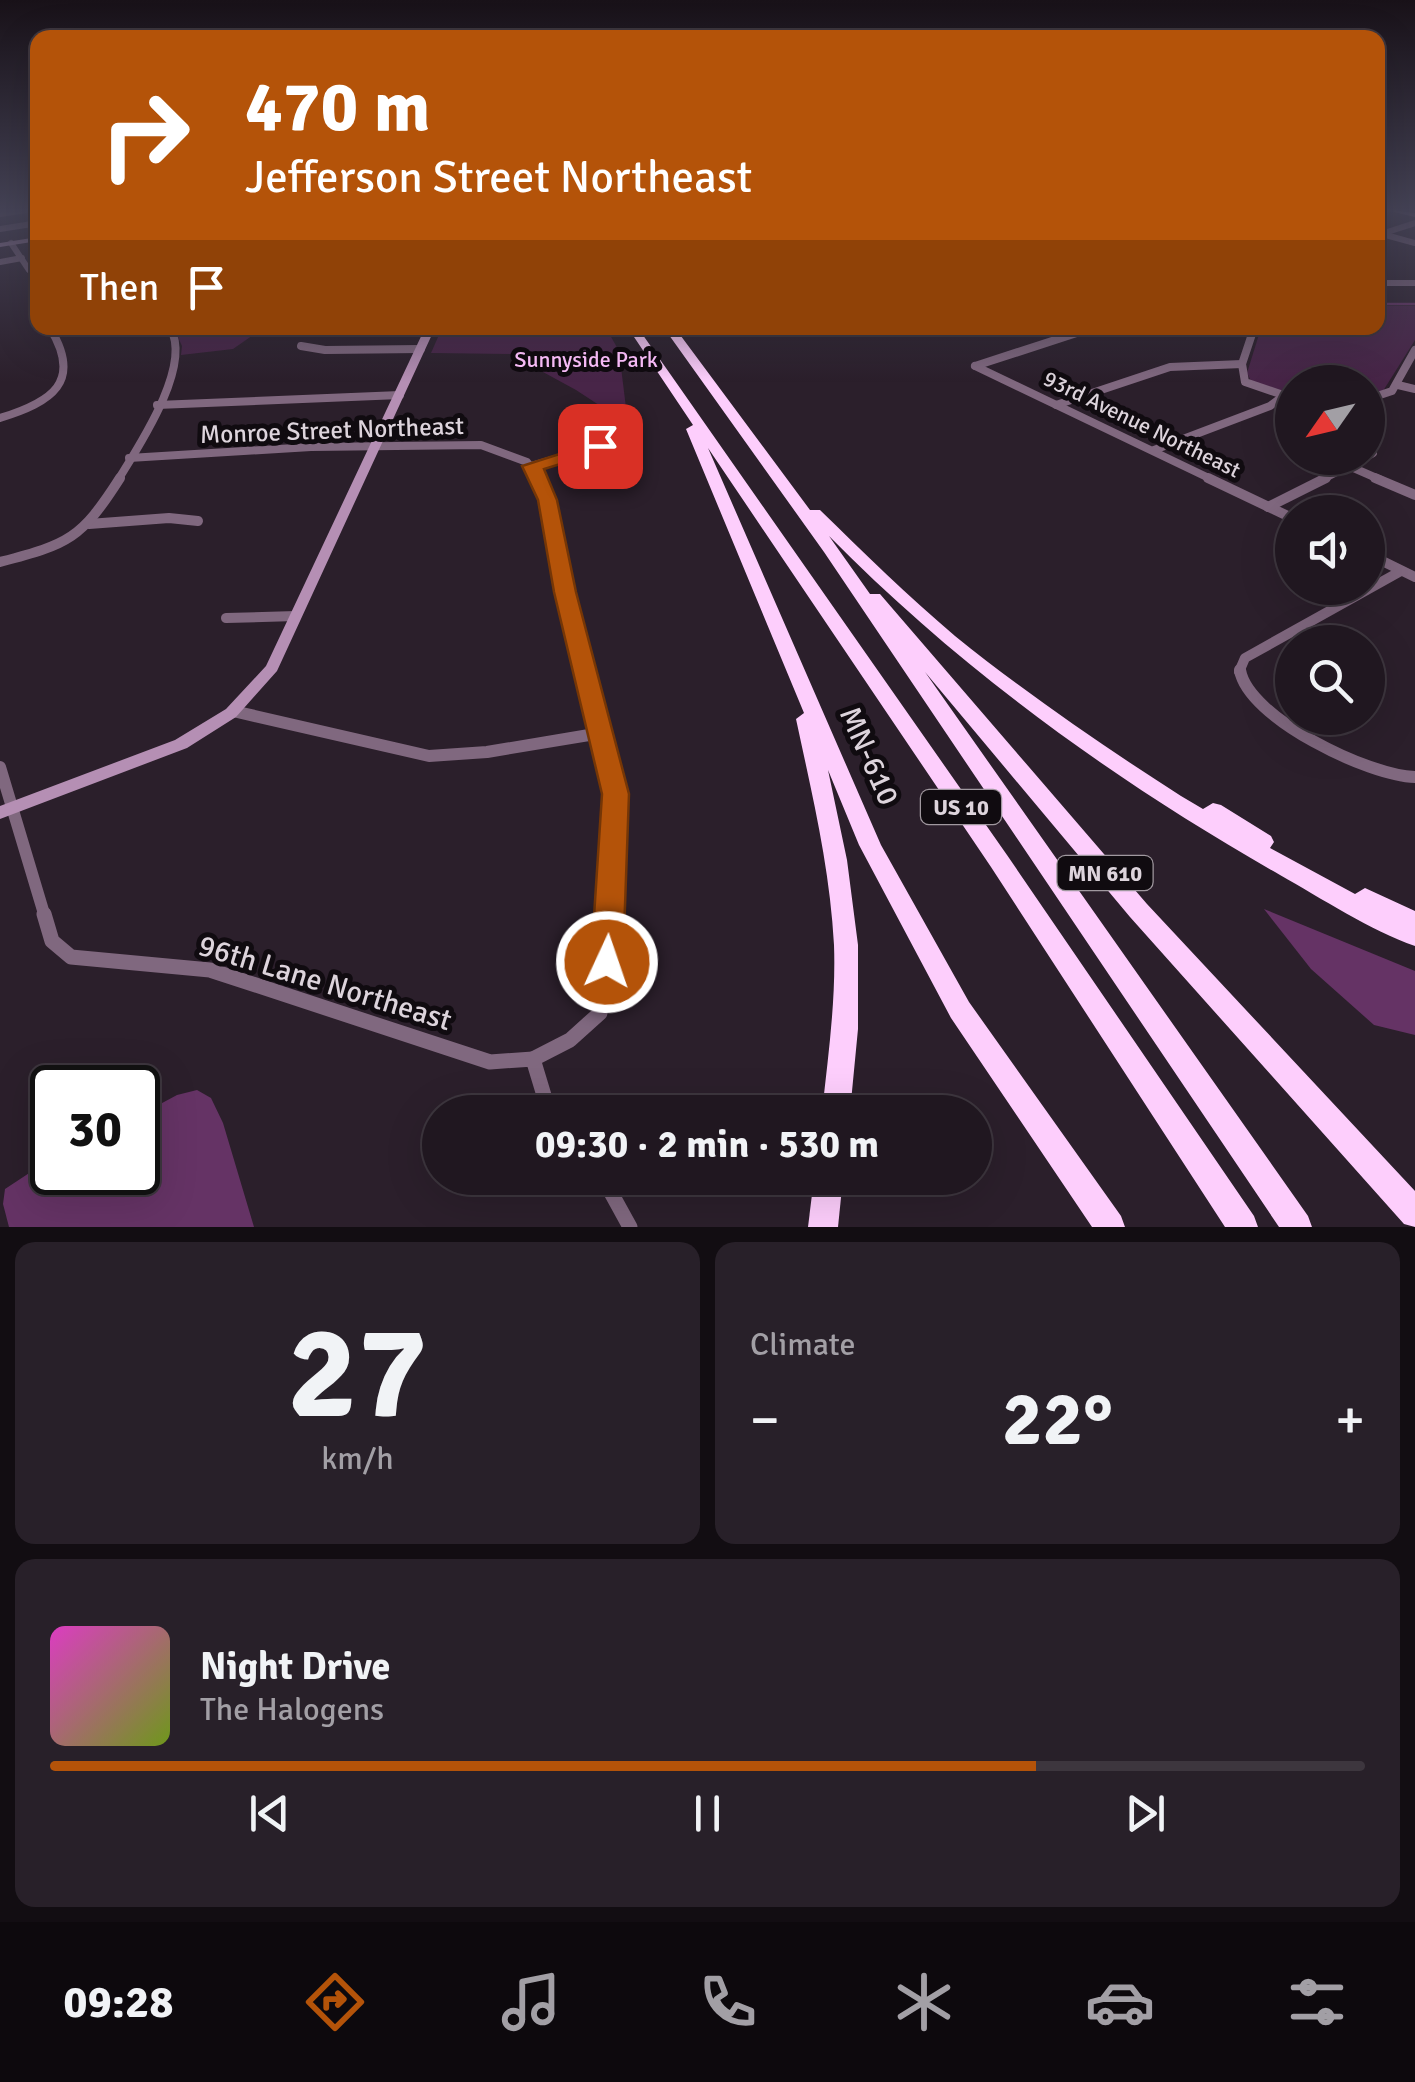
<!DOCTYPE html>
<html lang="en">
<head>
<meta charset="utf-8">
<style>
  body { margin:0; font-family:Signika,sans-serif; background:#282029; color:#f1f3f6; height:100vh; display:flex; flex-direction:column; font-size:38px; white-space:nowrap }
  * { box-sizing:border-box; margin:0 }
  p { font-size:32px; color:#a29fa5 }
  .icon { flex:none; width:55px; height:55px; fill:none; stroke:currentColor; stroke-width:2; stroke-linecap:round; stroke-linejoin:round }
  .map { position:relative; height:1227px; overflow:hidden }
  .panel { display:flex; flex-direction:column; gap:15px; padding:15px; background:#120d12; flex:1 }
  .panel>* { flex:none }
  .top-card { position:absolute; left:30px; top:30px; width:1355px; height:305px; border-radius:20px; box-shadow:0 10px 40px #0002,0 0 0 2px #3d363e; background:#b45309; color:#fff; overflow:hidden }
  .needle { width:65px; rotate:236deg }
  .fabs { position:absolute; left:1275px; top:365px; display:grid; gap:20px }
  .fabs a { display:grid; place-items:center; width:110px; height:110px; border-radius:50%; background:#201720; box-shadow:0 10px 40px #0002,0 0 0 2px #3d363e; font-size:50px }
  .speed { position:absolute; left:30px; top:1065px; display:flex; gap:20px; font-size:50px; font-weight:700; text-align:center }
  .speed>* { display:grid; place-content:center; width:130px; height:130px; border-radius:50%; background:#201720; box-shadow:0 10px 40px #0002,0 0 0 2px #3d363e; line-height:1 }
  .speed .limit { border:5px solid #111; border-radius:15px; background:#fff; color:#111 }
  .pin { position:absolute; display:grid; place-items:center; width:85px; height:85px; color:#fff; margin:-42px; border-radius:20px; box-shadow:0 5px 15px #0006 }
  .me { position:absolute; width:110px; margin:-55px; rotate:3deg; stroke-linejoin:round; filter:drop-shadow(0 0 8px #0008) }
  .turn { display:flex; align-items:center; gap:35px; height:210px; padding:0 50px; font-size:45px }
  .turn .icon { width:130px; height:130px; stroke-width:2.5 }
  .turn b { display:block; font-size:70px; line-height:85px }
  .then { display:flex; align-items:center; height:95px; padding:0 50px; background:#0003; gap:20px; font-size:38px }
  .big { font-size:75px; font-weight:700; line-height:1.1 }
  .panel .widget { flex:1; display:flex; flex-direction:column; justify-content:center; gap:15px; min-width:0; padding:0 35px; border-radius:20px; background:#282029 }
  .panel .dial { align-items:center; gap:0 }
  .dial b { font-size:130px; line-height:1 }
  .song { display:flex; align-items:center; gap:30px }
  .cover { width:120px; height:120px; border-radius:15px; background:linear-gradient(135deg,hsl(310 70% 55%),hsl(80 70% 35%)) }
  .played { height:10px; border-radius:5px; background:linear-gradient(90deg,#b45309 75%,#3d363e 75%) }
  .keys { display:flex; justify-content:space-around; direction:ltr }
  .heat { display:flex; justify-content:space-between; align-items:center; font-size:55px; direction:ltr }
  .panel .tiles { flex:1; display:grid; gap:15px; grid-template-columns:1fr 1fr }
  .widget:last-child { grid-column:span 2 }
  .trip { position:absolute; left:422px; top:1095px; width:570px; height:100px; border-radius:50px; background:#201720; box-shadow:0 10px 40px #0002,0 0 0 2px #3d363e; font-weight:700; line-height:100px; text-align:center }
  .dock { display:flex; height:160px; justify-content:space-around; align-items:center; background:#0d090d; color:#a29fa5 }
  .dock .icon { width:70px; height:70px }
  .dock .current { color:#b45309 }
  .dock b { font-size:45px; color:#f1f3f6 }
  .map>svg:first-child { display:block }
</style>
</head>
<body>
<div class="map">
<svg width="1415" height="1227" viewBox="0 0 1415 1227">
  <rect width="100%" height="100%" fill="#2b1f2b"/>
  <g fill="#482548">
    <path d="M1378,306H1415V340L1383,391L1368,396V382H1292V395L1251,381L1247,373L1261,328H1378Z"/>
    <path d="M174,328H263L233,349L181,355L182,346Z"/>
    <path d="M442,328H606L619,351L628,424L576,390L510,354L431,353Z"/>
  </g>
  <g fill="#653365">
    <path d="M1264,909L1415,971V1035L1374,1025L1311,969Z"/>
    <path d="M197,1090L211,1098L223,1123L254,1227H9L3,1204L5,1189L52,1158V1172H138V1116L177,1095Z"/>
  </g>
  <g fill="none" stroke-linecap="round" stroke-linejoin="round">
    <path stroke="#653365" stroke-width="2.5" d="M1378,304H1415"/>
    <g stroke="#80687f" stroke-width="6">
      <path d="M0,214L26,210"/>
      <path d="M0,229L38,223"/>
      <path d="M1382,234L1415,243"/>
      <path d="M1378,235L1415,223"/>
      <path d="M11,243L29,270"/>
      <path d="M0,262L22,258"/>
      <path d="M1378,283H1415"/>
      <path d="M1088,329L1092,328"/>
    </g>
    <g stroke="#80687f" stroke-width="8">
      <path d="M1248,328L1253,331L1242,364L1245,382L1292,398"/>
      <path d="M301,346L325,350L421,349"/>
      <path d="M975,366L1213,480"/>
      <path d="M975,366L1092,328"/>
      <path d="M1398,385L1415,389"/>
      <path d="M1368,399L1392,391L1415,350"/>
      <path d="M157,405L400,395"/>
      <path d="M1056,405L1170,367L1242,364"/>
      <path d="M0,418C52,402 83,382 50,328"/>
      <path d="M1368,438L1373,453L1368,456"/>
      <path d="M1154,450L1270,406L1282,397"/>
      <path d="M129,458L311,447L481,445L527,462L540,480"/>
      <path d="M531,466L636,435"/>
      <path d="M1349,466L1381,480"/>
      <path d="M118,480C139,446 193,365 170,328"/>
      <path d="M1321,480L1364,458"/>
    </g>
    <g stroke="#80687f" stroke-width="10">
      <path d="M540,478L587,672"/>
      <path d="M1208,478L1292,518"/>
      <path d="M1375,478L1415,495"/>
      <path d="M1268,507L1326,478"/>
      <path d="M89,524L169,518L198,521"/>
      <path d="M1368,554L1415,577"/>
      <path d="M0,562C69,544 81,539 120,478"/>
      <path d="M226,618L296,616"/>
      <path d="M1239,672L1245,658L1401,571"/>
    </g>
    <g stroke="#80687f" stroke-width="12">
      <path d="M586,670L616,794L609,917"/>
      <path d="M1240,670C1248,718 1369,776 1415,777"/>
      <path d="M233,711L429,756L487,752L601,733"/>
      <path d="M0,767L45,917"/>
    </g>
    <g stroke="#80687f" stroke-width="15">
      <path d="M44,914L52,941L71,957L210,970L490,1062L533,1059L549,1112"/>
      <path d="M533,1059L570,1040L600,1013L610,914"/>
      <path d="M603,1178L630,1227"/>
    </g>
    <g fill="#b58fb4" fill-rule="evenodd">
      <path d="M1393,210L1415,213V217L1394,212Z"/>
      <path d="M38,237V241L0,247V243Z"/>
      <path d="M425,328H435L277,671L236,717L187,748L0,819V806L175,740L226,709L266,666Z"/>
    </g>
    <g fill="#fdcefc" fill-rule="evenodd">
      <path d="M628,328H638L1007,855L1254,1216L1258,1227H1225L991,867L708,448L881,845L969,1002L1121,1216L1125,1227H1092L951,1018L859,845L828,770L847,860L858,945V1029L850,1112H822C828,1057 836,1001 834,945C830,868 812,794 796,719L804,713L686,429L693,425Z"/>
      <path d="M664,328H675L810,510H820C864,553 908,596 955,636C1027,694 1103,746 1181,796L1203,809L1213,803L1221,805L1271,836L1274,842L1270,848L1355,894L1365,888L1415,911V946C1371,931 1321,898 1280,875C1115,781 962,671 829,536L870,594H880L1147,904L1415,1191V1227L1404,1224L1130,917L925,672L1308,1216L1312,1227H1279L824,552Z"/>
      <path d="M814,1178H843L838,1227H808Z"/>
    </g>
  </g>
  <linearGradient id="sky" x2="0" y2="1"><stop stop-color="#181118"/><stop offset="0.55" stop-color="#444255"/><stop offset="1" stop-color="#444255" stop-opacity="0"/></linearGradient>
  <rect width="1415" height="382" fill="url(#sky)"/>
  <path fill="#b45309" stroke="#753606" stroke-width="2.5" d="M600,441L606,442V450L544,469L557,500L576,592L629,794L623,962L618,971L607,975L596,971L591,962L602,794L554,592L538,500L522,466Z"/>
  <g text-anchor="middle" dominant-baseline="central" stroke-width="10" stroke-linejoin="round" paint-order="stroke">
    <g font-size="22" fill="#fcbffc" stroke="#100b10">
      <text x="586" y="359">Sunnyside Park</text>
    </g>
    <g font-size="22" fill="#ddd4dc" stroke="#100b10">
      <text transform="translate(1142 424) rotate(26)">93rd Avenue Northeast</text>
    </g>
    <g fill="#100b10" stroke="#a0989f" stroke-width="2.5">
      <rect x="921" y="790" width="80" height="34" rx="8"/>
      <rect x="1057.5" y="856" width="95" height="34" rx="8"/>
    </g>
    <g font-size="22" font-weight="bold" fill="#ddd4dc">
      <text x="961" y="807">US 10</text>
      <text x="1105" y="873">MN 610</text>
    </g>
    <g font-size="25" fill="#ddd4dc" stroke="#100b10">
      <text transform="translate(332 430) rotate(-2)">Monroe Street Northeast</text>
    </g>
    <g font-size="30" fill="#ddd4dc" stroke="#100b10">
      <text transform="translate(869 756) rotate(66)">MN-610</text>
      <text transform="translate(325 983) rotate(17)">96th Lane Northeast</text>
    </g>
  </g>
</svg>
<div class="fabs">
<a><svg class="needle" viewBox="-14 -14 28 28"><path d="M0-13l5 13h-10z" fill="#e53935"/><path d="M0 13l5-13h-10z" fill="#a29fa5"/></svg></a>
<a><svg class="icon" aria-label="sound" viewBox="0 0 24 24"><path d="M4 9h4l5-4v14l-5-4H4zM17 9q2 3 0 6"/></svg></a>
<a><svg class="icon" aria-label="search" viewBox="0 0 24 24"><circle cx="10" cy="10" r="6"/><path d="M15 15l6 6"/></svg></a>
</div>
<div class="speed"><div class="limit">30</div></div>
<div class="pin" style="left:600px;top:446px;background:#d93025"><svg class="icon" aria-label="arrive" viewBox="0 0 24 24"><path d="M6 21V4h12l-3 4 3 4H6"/></svg></div>
<svg class="me" style="left:607px;top:962px" viewBox="-20 -20 40 40"><circle r="17" fill="#b45309" stroke="#fff" stroke-width="3"/><path d="M0-11L8 9 0 5-8 9z" fill="#fff"/></svg>
<div class="trip">09:30 · 2 min · 530 m</div>
<div class="top-card">
<div class="turn"><svg class="icon" aria-label="right" viewBox="0 0 24 24"><path d="M7 20v-9h11M14 6l5 5-5 5"/></svg><div><b>470 m</b>Jefferson Street Northeast</div></div>
<div class="then">Then<svg class="icon" aria-label="arrive" viewBox="0 0 24 24"><path d="M6 21V4h12l-3 4 3 4H6"/></svg></div>
</div>
</div>
<section class="panel">
<div class="tiles">
<div class="widget dial"><b>27</b><p>km/h</p></div>
<div class="widget"><p>Climate</p>
<div class="heat"><a>−</a><b class="big">22°</b><a>+</a></div>
</div>
<div class="widget">
<div class="song"><i class="cover"></i><div><b>Night Drive</b><p>The Halogens</p></div></div>
<div class="played"></div>
<div class="keys"><svg class="icon" aria-label="previous" viewBox="0 0 24 24"><path d="M18 5L8 12l10 7zM5 5v14"/></svg><svg class="icon" aria-label="pause" viewBox="0 0 24 24"><path d="M8 5v14M16 5v14"/></svg><svg class="icon" aria-label="next" viewBox="0 0 24 24"><path d="M6 5l10 7-10 7zM19 5v14"/></svg></div>
</div>
</div>
</section>
<nav class="dock">
<b>09:28</b>
<svg class="icon current" aria-label="directions" viewBox="0 0 24 24"><path d="M12 3l9 9-9 9-9-9zM9 14v-3h6M13 9l2 2-2 2"/></svg>
<svg class="icon" aria-label="music" viewBox="0 0 24 24"><path d="M9 18V5l10-2v13"/><circle cx="6" cy="18" r="3"/><circle cx="16" cy="16" r="3"/></svg>
<svg class="icon" aria-label="phone" viewBox="0 0 24 24"><path d="M5 4h4l2 5-3 2q2 4 5 5l2-3 5 2v4C11 20 4 13 5 4z"/></svg>
<svg class="icon" aria-label="climate" viewBox="0 0 24 24"><path d="M12 3v18M4 7l16 10M4 17L20 7"/></svg>
<svg class="icon" aria-label="car" viewBox="0 0 24 24"><path d="M5 17H2v-5l4-1 3-4h7l3 4 3 1v5h-3M9 17h6M6 11h13"/><circle cx="7" cy="17" r="2"/><circle cx="17" cy="17" r="2"/></svg>
<svg class="icon" aria-label="filters" viewBox="0 0 24 24"><path d="M4 7h16M4 17h16"/><circle cx="9" cy="7" r="2"/><circle cx="15" cy="17" r="2"/></svg>
</nav>
</body>
</html>
